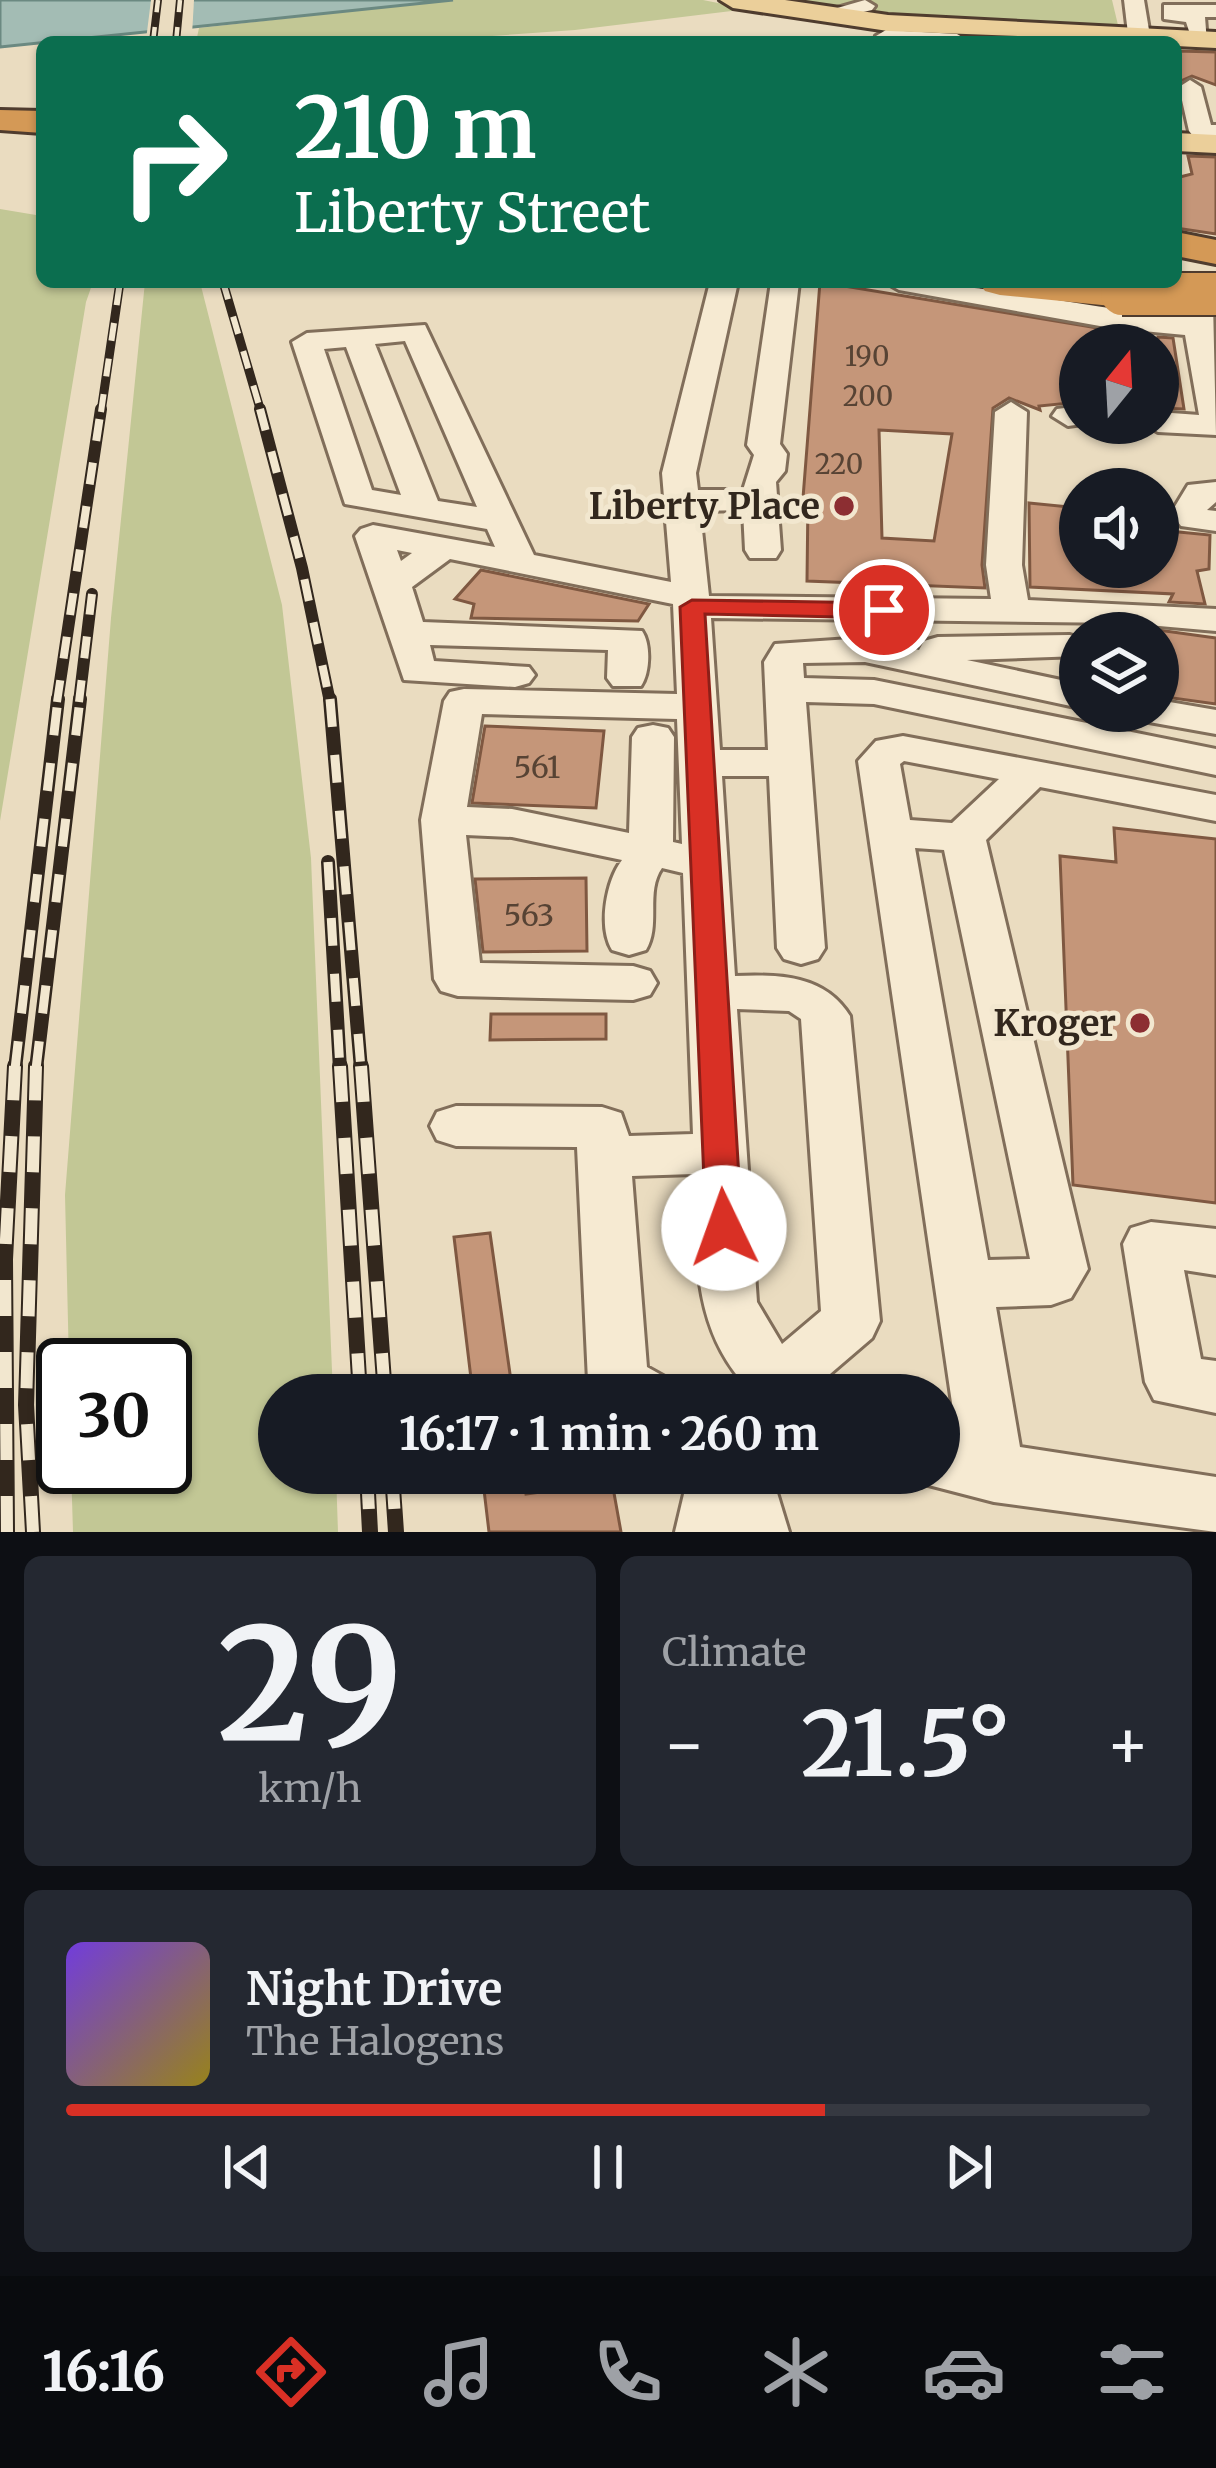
<!DOCTYPE html>
<html lang="en">
<head>
<meta charset="utf-8">
<style>
  body { margin:0; font-family:Merriweather,serif; background:#242831; color:#f1f3f6; height:100vh; display:flex; flex-direction:column; font-size:45px; white-space:nowrap }
  * { box-sizing:border-box; margin:0 }
  p { font-size:39px; color:#9ea1a6 }
  .icon { flex:none; width:66px; height:66px; fill:none; stroke:currentColor; stroke-width:2; stroke-linecap:round; stroke-linejoin:round }
  .map { position:relative; height:1532px; overflow:hidden }
  .details { display:flex; flex-direction:column; gap:24px; padding:24px; background:#0d0f14; flex:1 }
  .details>* { flex:none }
  .guide { position:absolute; left:36px; top:36px; width:1146px; height:252px; border-radius:18px; box-shadow:0 3px 9px #0004; background:#0b6e4f; color:#fff; overflow:hidden }
  .needle { width:78px; rotate:18deg }
  .fabs { position:absolute; left:1059px; top:324px; display:grid; gap:24px }
  .fabs a { display:grid; place-items:center; width:120px; height:120px; border-radius:50%; background:#171b24; box-shadow:0 3px 9px #0004; font-size:60px }
  .speed { position:absolute; left:36px; top:1338px; display:flex; gap:24px; font-size:60px; font-weight:700; text-align:center }
  .speed>* { display:grid; place-content:center; width:156px; height:156px; border-radius:50%; background:#171b24; box-shadow:0 3px 9px #0004; line-height:1 }
  .speed .limit { border:6px solid #111; border-radius:18px; background:#fff; color:#111 }
  .pin { position:absolute; display:grid; place-items:center; width:102px; height:102px; color:#fff; margin:-51px; border:6px solid #fff; border-radius:50%; box-shadow:0 3px 12px #0007 }
  .me { position:absolute; width:132px; margin:-66px; rotate:357deg; stroke-linejoin:round; filter:drop-shadow(0 0 9px #0008) }
  .turn { display:flex; align-items:center; gap:42px; height:252px; padding:0 60px; font-size:54px }
  .turn .icon { width:156px; height:156px; stroke-width:2.5 }
  .turn b { display:block; font-size:84px; line-height:102px }
  .big { font-size:90px; font-weight:700; line-height:1.1 }
  .details .widget { flex:1; display:flex; flex-direction:column; justify-content:center; gap:18px; min-width:0; padding:0 42px; border-radius:18px; background:#242831 }
  .details .dial { align-items:center; gap:0 }
  .dial b { font-size:156px; line-height:1 }
  .song { display:flex; align-items:center; gap:36px }
  .cover { width:144px; height:144px; border-radius:18px; background:linear-gradient(135deg,hsl(260 70% 55%),hsl(50 70% 35%)) }
  .played { height:12px; border-radius:6px; background:linear-gradient(90deg,#d93025 70%,#363941 70%) }
  .keys { display:flex; justify-content:space-around; direction:ltr }
  .heat { display:flex; justify-content:space-between; align-items:center; font-size:66px; direction:ltr }
  .details .tiles { flex:1; display:grid; gap:24px; grid-template-columns:1fr 1fr }
  .widget:last-child { grid-column:span 2 }
  .trip { position:absolute; left:258px; top:1374px; width:702px; height:120px; border-radius:60px; background:#171b24; box-shadow:0 3px 9px #0004; font-weight:700; line-height:120px; text-align:center }
  .menu { display:flex; height:192px; justify-content:space-around; align-items:center; background:#090b0e; color:#9ea1a6 }
  .menu .icon { width:84px; height:84px }
  .menu .current { color:#d93025 }
  .menu b { font-size:54px; color:#f1f3f6 }
  .map>svg:first-child { display:block }
</style>
</head>
<body>
<div class="map">
<svg width="1216" height="1532" viewBox="0 0 1216 1532">
  <rect width="100%" height="100%" fill="#eadcc0"/>
  <g fill="#c2c795">
    <path d="M453,0H703L748,9L575,30L408,42H196L199,28Z"/>
    <path d="M771,0H1112L1118,25L887,16Z"/>
    <path d="M0,209L42,216V282H93L86,302L0,821Z"/>
    <path d="M145,282H200L282,605L311,858L333,1395H279V1473H336L338,1532H73L71,1467H165V1365H69L65,1195L111,618Z"/>
  </g>
  <path fill="#a3bcb4" stroke="#6b8981" stroke-width="3" d="M0,0H453L0,47Z"/>
  <path fill="#eadcc0" d="M151,0H194L192,35L146,40Z"/>
  <g fill="#c59679" stroke="#7f5841" stroke-width="3" fill-rule="evenodd">
    <path d="M1176,51L1216,52V85L1192,76L1176,83Z"/>
    <path d="M1188,156L1216,157V234L1176,228V178L1192,174Z"/>
    <path d="M820,282L1140,335L1139,345H1080V402L1039,406L1040,410L1009,398L993,408L982,565L985,588L807,581L808,498H803ZM879,430L952,434L934,541L882,538Z"/>
    <path d="M1158,337L1173,338L1184,409L1158,408Z"/>
    <path d="M1029,503L1080,508V567H1158V530L1210,535L1209,569L1197,571L1205,604L1169,602L1173,594L1030,587Z"/>
    <path d="M481,570L649,604L638,621L471,618L474,604L455,599Z"/>
    <path d="M1158,630L1216,638V704L1158,696Z"/>
    <path d="M485,726L604,731L596,808L472,803Z"/>
    <path d="M1114,828L1216,839V1203L1073,1185L1060,856L1116,862Z"/>
    <path d="M586,878L587,951L483,952L475,879Z"/>
    <path d="M491,1014H606V1039L490,1040Z"/>
    <path d="M490,1233L513,1395H473L454,1237Z"/>
    <path d="M482,1473H523L526,1494L612,1482L621,1532H489Z"/>
  </g>
  <g fill="none" stroke-linecap="round" stroke-linejoin="round">
    <g stroke="#816e5a" stroke-width="6">
      <g id="minor">
        <path d="M865,0L875,6L872,10L823,21L813,15Z"/>
        <path d="M1124,0H1144L1151,42H1129Z"/>
        <path d="M1164,5H1216V17H1205L1207,43H1193L1186,22L1164,19Z"/>
        <path d="M886,30L957,34L967,40H879L876,36Z"/>
        <path d="M1190,80L1201,87L1211,125H1216V139L1193,136L1189,131L1179,87Z"/>
        <path d="M710,282H738L696,473L698,490H743L754,455L747,445L771,282H799L780,444L787,454L785,471L776,482L781,550L776,558H750L745,550L743,510L700,511L709,596L991,599L986,565L995,412L1011,402L1027,412L1022,565L1028,600L1216,609V631L1125,623L711,618L720,750H768L764,662L775,644L865,638L919,650L924,641L938,637L1070,635L1080,638V656L967,660L1080,684V708L865,662L803,663L804,678L874,680L1216,749V775L874,704L806,702L825,948L818,959L801,964L784,959L777,948L769,776H722L735,976C779,974 825,975 850,1016L880,1321L872,1338L816,1386L820,1395H733L740,1379C691,1320 697,1247 694,1174L632,1176L647,1367L665,1377L674,1395H595L588,1381L577,1147L456,1146L437,1140L430,1126L437,1112L456,1106L602,1107L621,1113L629,1136L693,1134L683,873L662,868C645,892 661,925 646,950L629,955L612,950C598,927 606,881 622,860L512,837L466,835L480,963L633,966L650,971L657,983L650,995L633,1000L458,996L441,991L434,979L421,820L444,701L450,692L464,689L677,694L673,604L450,559L412,587L423,622L642,631C651,644 650,673 641,686H613L607,678L608,650L430,645L434,661L529,667L535,675L529,683L515,687L404,680L355,536L361,529L373,525L495,547L487,529L345,504L292,342L307,333L425,325L534,555L671,582L662,473ZM405,341L477,507L438,501L375,344ZM346,347L401,495L372,490L324,349ZM397,550L412,553L401,561ZM482,714L677,719L682,844L673,842L674,737L668,728L653,725L638,728L632,737L629,833L512,809L467,807ZM737,1009L789,1011L801,1019L821,1311L782,1344L757,1302Z"/>
        <path d="M885,282C985,282 1083,308 1182,317L1185,302L1213,303L1216,435L1158,432L1143,423H1158V412L1199,415L1185,335L1111,328L899,290Z"/>
        <path d="M1080,406V423H1090L1068,426L1052,416L1057,409Z"/>
        <path d="M1216,482V502L1207,510L1216,511V531L1181,526L1171,513L1188,485Z"/>
        <path d="M1158,700L1216,710V734L1138,720L1132,711H1158Z"/>
        <path d="M903,736L1216,795V821L1040,787L986,840L1088,1269L1071,1298L1051,1305L996,1307L1020,1447L1216,1477V1532L994,1502L917,1482L913,1473H939V1434L957,1437L858,761L876,741ZM904,761L999,779L952,823L910,820L900,764ZM915,848L944,850L1030,1259L988,1260Z"/>
        <path d="M1151,1222L1216,1229V1275L1184,1270L1201,1359L1216,1361V1413L1154,1400L1145,1382L1123,1244L1131,1228Z"/>
        <path d="M689,1473H771L789,1532H675Z"/>
      </g>
    </g>
    <g stroke="#4f3c2e" stroke-width="6">
      <g id="major">
        <path d="M720,0H785L888,15L1216,32V48L1176,46V42L888,31L733,8Z"/>
        <path d="M1176,133L1216,135V153L1176,151Z"/>
      </g>
    </g>
    <g stroke="#4f3c2e" stroke-width="6">
      <g id="highway">
        <path d="M0,110L42,111V133L0,130Z"/>
        <path d="M1176,232L1216,240V264L1176,256Z"/>
        <path d="M979,282H1125L1137,285L1143,294L1137,303L1122,307L1000,295L985,291Z"/>
      </g>
    </g>
    <use href="#minor" fill="#f6ead2" fill-rule="evenodd"/>
    <use href="#major" fill="#ebcf9a" fill-rule="evenodd"/>
    <use href="#highway" fill="#d49956" fill-rule="evenodd"/>
    <g stroke="#32271d" stroke-width="8">
      <g id="rail-far4">
        <path d="M153,42L158,0"/>
        <path d="M176,42L180,0"/>
      </g>
    </g>
    <g stroke="#32271d" stroke-width="9">
      <g id="rail-far3">
        <path d="M223,282L261,412"/>
        <path d="M101,412L120,282"/>
      </g>
    </g>
    <g stroke="#32271d" stroke-width="12">
      <g id="rail-far2">
        <path d="M260,409L302,568L330,702"/>
        <path d="M57,702L101,409"/>
        <path d="M79,702L92,594"/>
      </g>
    </g>
    <g stroke="#32271d" stroke-width="14">
      <g id="rail-far1">
        <path d="M330,699L361,1069"/>
        <path d="M328,862L340,1069"/>
        <path d="M15,1069L58,699"/>
        <path d="M36,1069L80,699"/>
      </g>
    </g>
    <g stroke="#32271d" stroke-width="16">
      <g id="rail">
        <path d="M340,1066L360,1395"/>
        <path d="M361,1066L385,1395"/>
        <path d="M367,1473L370,1532"/>
        <path d="M392,1473L396,1532"/>
        <path d="M7,1532L5,1259L15,1066"/>
        <path d="M33,1532L26,1405L36,1066"/>
      </g>
    </g>
    <use href="#rail-far4" stroke="#f2e7cf" stroke-width="4.5" stroke-dasharray="15" stroke-linecap="butt"/>
    <use href="#rail-far3" stroke="#f2e7cf" stroke-width="6" stroke-dasharray="18" stroke-linecap="butt"/>
    <use href="#rail-far2" stroke="#f2e7cf" stroke-width="8" stroke-dasharray="22" stroke-linecap="butt"/>
    <use href="#rail-far1" stroke="#f2e7cf" stroke-width="9" stroke-dasharray="28" stroke-linecap="butt"/>
    <use href="#rail" stroke="#f2e7cf" stroke-width="12" stroke-dasharray="36" stroke-linecap="butt"/>
    <g stroke="#4f3c2e" stroke-width="46" stroke-linecap="butt">
      <path id="highway-bridge" d="M1122,294H1216"/>
    </g>
    <use href="#highway-bridge" stroke="#d49956" stroke-width="42"/>
  </g>
  <path fill="#d93025" stroke="#8d1f18" stroke-width="3" d="M692,600L884,603L896,610L884,618L705,614L742,1228L737,1238L724,1242L711,1238L706,1228L680,607Z"/>
  <g fill="#8c2e32" stroke="#f2e7cf" stroke-width="4.5">
    <circle cx="844" cy="506" r="12"/>
    <circle cx="1140" cy="1023" r="12"/>
  </g>
  <g text-anchor="middle" dominant-baseline="central" stroke-width="10" stroke-linejoin="round" paint-order="stroke">
    <g font-size="27" fill="#574334">
      <text x="867" y="356">190</text>
      <text x="868" y="396">200</text>
      <text x="839" y="464">220</text>
    </g>
    <g font-size="30" fill="#574334">
      <text x="537" y="767">561</text>
      <text x="529" y="915">563</text>
    </g>
    <g font-size="36" font-weight="bold" fill="#32271d" stroke="#f2e7cf" text-anchor="end">
      <text x="820" y="506">Liberty Place</text>
      <text x="1116" y="1023">Kroger</text>
    </g>
  </g>
</svg>
<div class="fabs">
<a><svg class="needle" viewBox="-14 -14 28 28"><path d="M0-13l5 13h-10z" fill="#e53935"/><path d="M0 13l5-13h-10z" fill="#9ea1a6"/></svg></a>
<a><svg class="icon" aria-label="sound" viewBox="0 0 24 24"><path d="M4 9h4l5-4v14l-5-4H4zM17 9q2 3 0 6"/></svg></a>
<a><svg class="icon" aria-label="layers" viewBox="0 0 24 24"><path d="M12 4l9 5-9 5-9-5zM3 14l9 5 9-5"/></svg></a>
</div>
<div class="speed"><div class="limit">30</div></div>
<div class="pin" style="left:884px;top:610px;background:#d93025"><svg class="icon" aria-label="arrive" viewBox="0 0 24 24"><path d="M6 21V4h12l-3 4 3 4H6"/></svg></div>
<svg class="me" style="left:724px;top:1228px" viewBox="-20 -20 40 40"><circle r="19" fill="#fff"/><path d="M0-13L10 11 0 6-10 11z" fill="#d93025"/></svg>
<div class="trip">16:17 · 1 min · 260 m</div>
<div class="guide">
<div class="turn"><svg class="icon" aria-label="right" viewBox="0 0 24 24"><path d="M7 20v-9h11M14 6l5 5-5 5"/></svg><div><b>210 m</b>Liberty Street</div></div>
</div>
</div>
<section class="details">
<div class="tiles">
<div class="widget dial"><b>29</b><p>km/h</p></div>
<div class="widget"><p>Climate</p>
<div class="heat"><a>−</a><b class="big">21.5°</b><a>+</a></div>
</div>
<div class="widget">
<div class="song"><i class="cover"></i><div><b>Night Drive</b><p>The Halogens</p></div></div>
<div class="played"></div>
<div class="keys"><svg class="icon" aria-label="previous" viewBox="0 0 24 24"><path d="M18 5L8 12l10 7zM5 5v14"/></svg><svg class="icon" aria-label="pause" viewBox="0 0 24 24"><path d="M8 5v14M16 5v14"/></svg><svg class="icon" aria-label="next" viewBox="0 0 24 24"><path d="M6 5l10 7-10 7zM19 5v14"/></svg></div>
</div>
</div>
</section>
<nav class="menu">
<b>16:16</b>
<svg class="icon current" aria-label="directions" viewBox="0 0 24 24"><path d="M12 3l9 9-9 9-9-9zM9 14v-3h6M13 9l2 2-2 2"/></svg>
<svg class="icon" aria-label="music" viewBox="0 0 24 24"><path d="M9 18V5l10-2v13"/><circle cx="6" cy="18" r="3"/><circle cx="16" cy="16" r="3"/></svg>
<svg class="icon" aria-label="phone" viewBox="0 0 24 24"><path d="M5 4h4l2 5-3 2q2 4 5 5l2-3 5 2v4C11 20 4 13 5 4z"/></svg>
<svg class="icon" aria-label="climate" viewBox="0 0 24 24"><path d="M12 3v18M4 7l16 10M4 17L20 7"/></svg>
<svg class="icon" aria-label="car" viewBox="0 0 24 24"><path d="M5 17H2v-5l4-1 3-4h7l3 4 3 1v5h-3M9 17h6M6 11h13"/><circle cx="7" cy="17" r="2"/><circle cx="17" cy="17" r="2"/></svg>
<svg class="icon" aria-label="filters" viewBox="0 0 24 24"><path d="M4 7h16M4 17h16"/><circle cx="9" cy="7" r="2"/><circle cx="15" cy="17" r="2"/></svg>
</nav>
</body>
</html>
